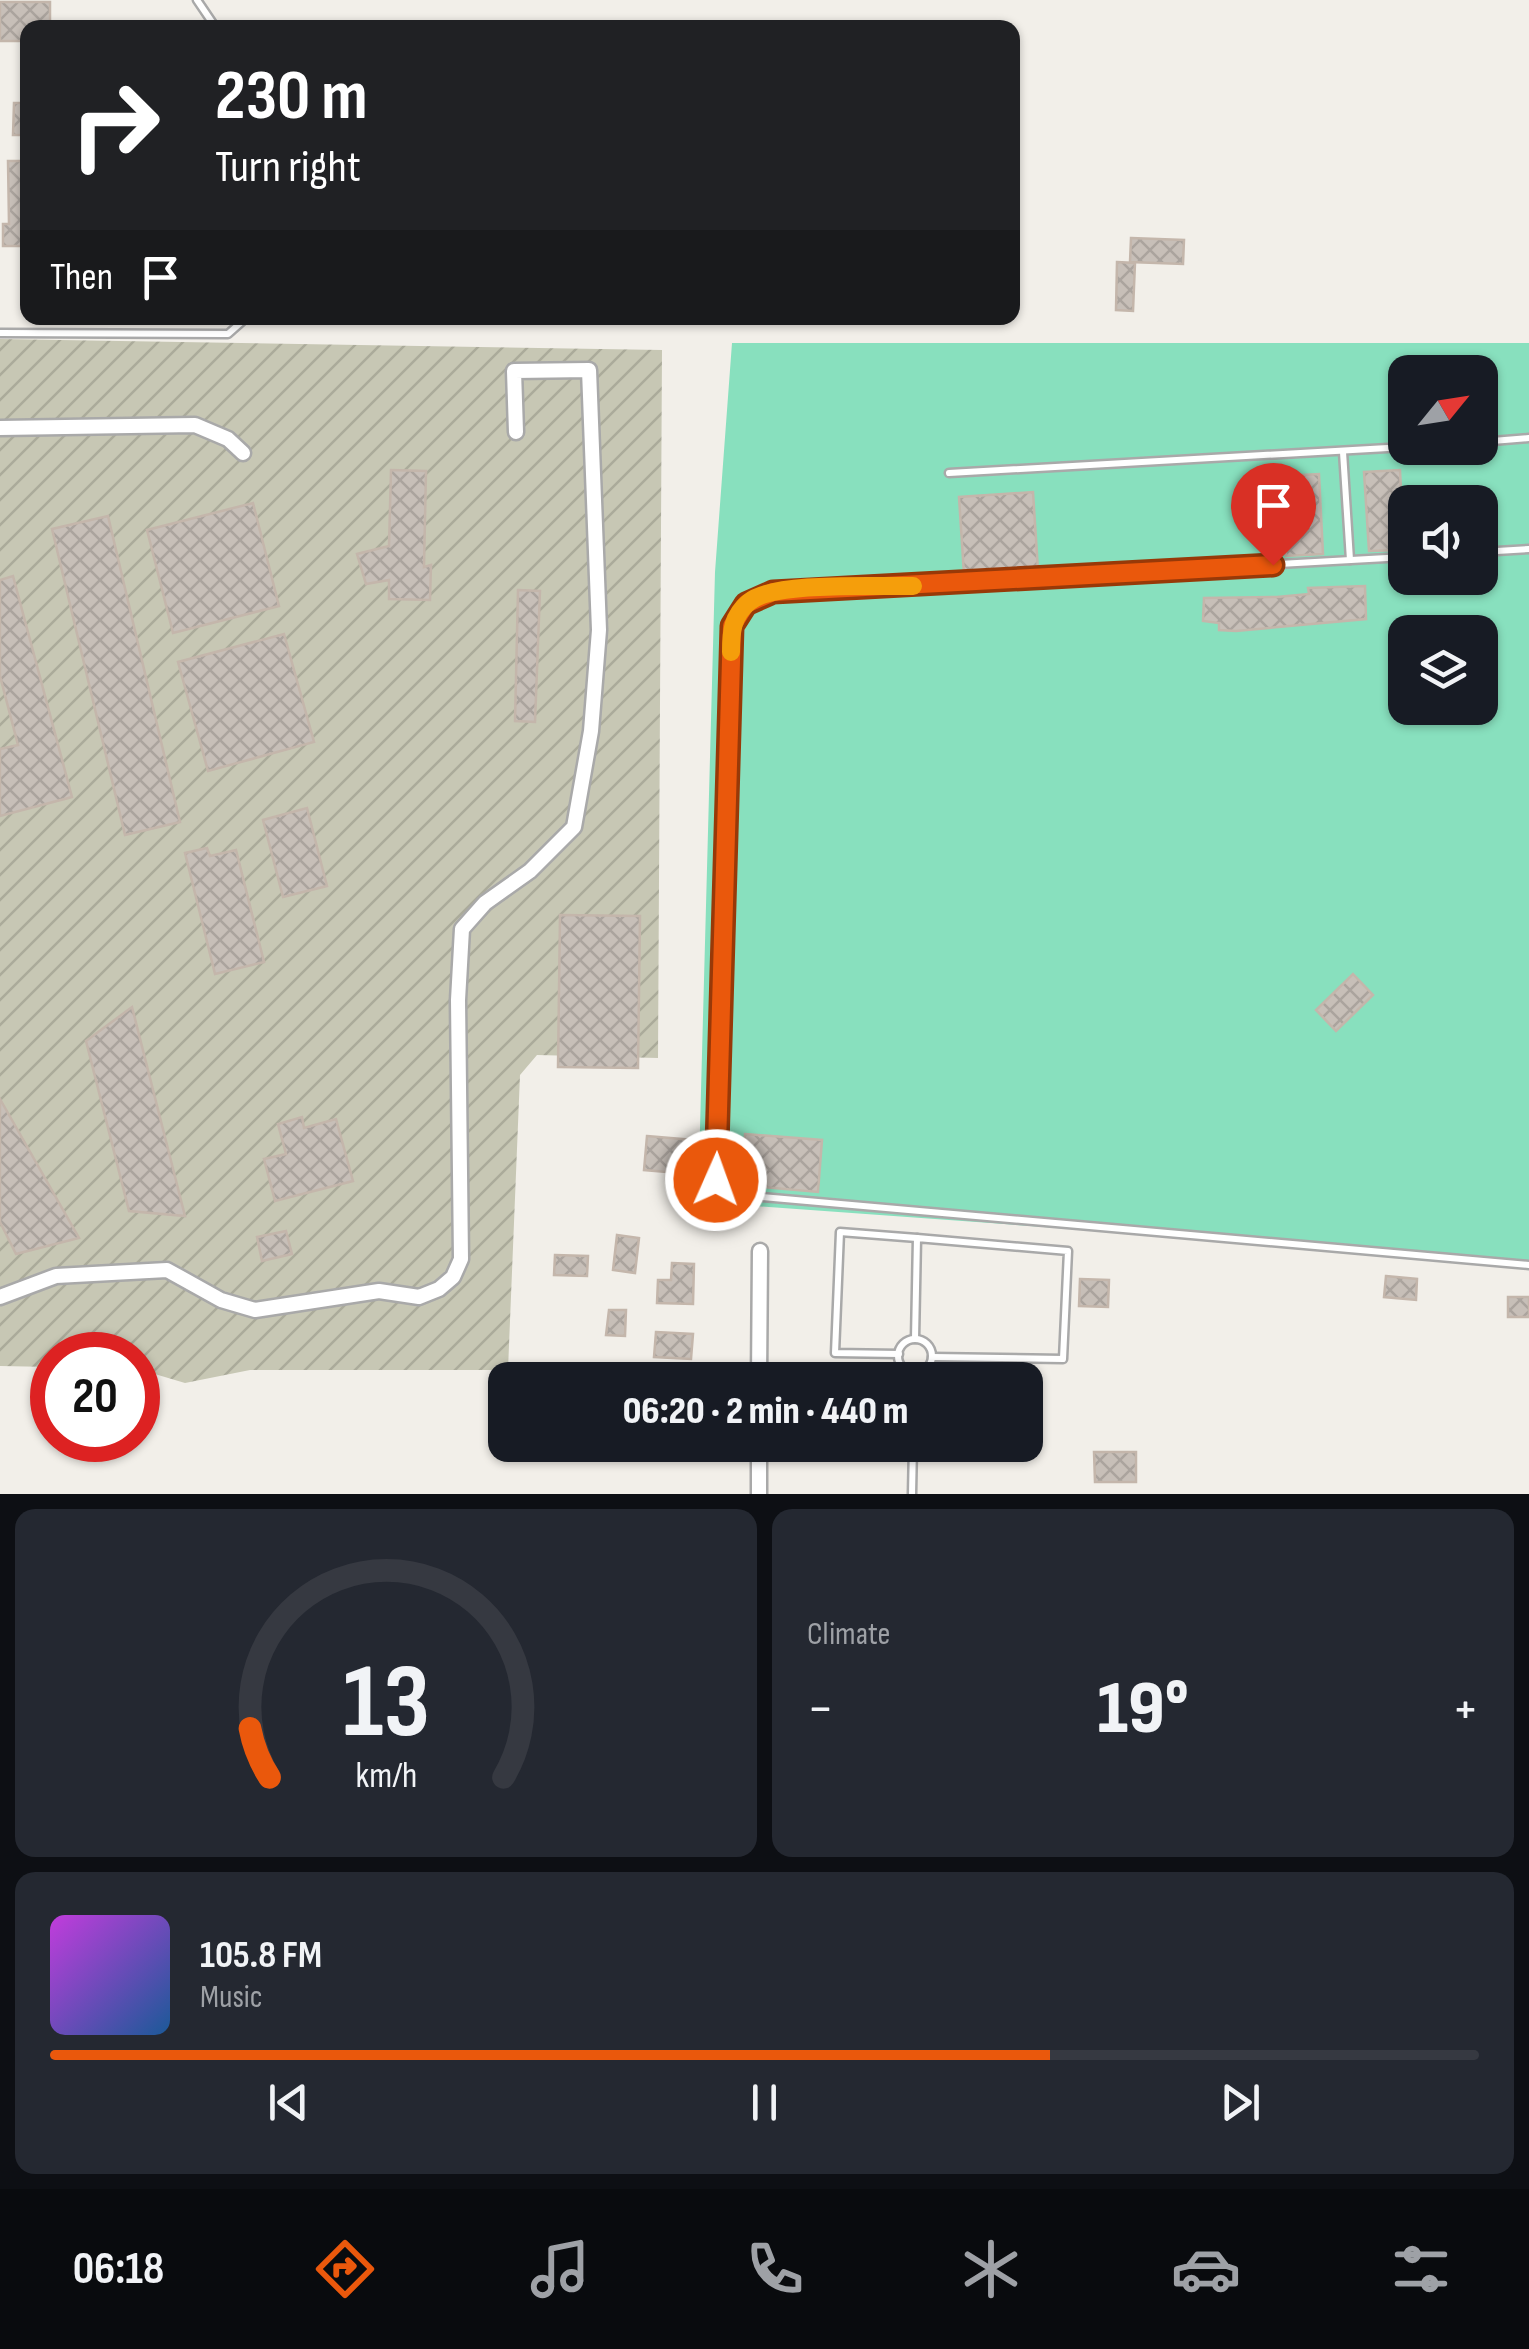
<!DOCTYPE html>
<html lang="en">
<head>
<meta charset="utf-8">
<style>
  body { margin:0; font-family:"Sofia Sans Condensed",sans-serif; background:#242831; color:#f1f3f6; height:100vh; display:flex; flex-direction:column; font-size:38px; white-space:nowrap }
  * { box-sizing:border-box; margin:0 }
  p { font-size:32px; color:#9ea1a6 }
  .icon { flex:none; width:55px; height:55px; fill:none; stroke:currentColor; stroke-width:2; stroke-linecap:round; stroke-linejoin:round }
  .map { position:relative; height:1494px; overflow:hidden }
  .panel { display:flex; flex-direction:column; gap:15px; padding:15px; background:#0d0f14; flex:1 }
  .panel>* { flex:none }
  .top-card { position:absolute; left:20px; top:20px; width:1000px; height:305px; border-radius:20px; box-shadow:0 2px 8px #0004; background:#202124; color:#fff; overflow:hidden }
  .needle { width:65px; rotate:60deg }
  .controls { position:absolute; left:1388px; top:355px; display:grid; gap:20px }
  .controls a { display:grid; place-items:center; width:110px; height:110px; border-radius:20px; background:#171b24; box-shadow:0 2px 8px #0004; font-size:50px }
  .speed { position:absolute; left:30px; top:1332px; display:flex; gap:20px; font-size:50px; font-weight:700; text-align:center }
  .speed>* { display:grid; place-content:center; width:130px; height:130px; border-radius:50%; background:#171b24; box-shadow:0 2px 8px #0004; line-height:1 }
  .speed .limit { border:15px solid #d22; background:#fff; color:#111 }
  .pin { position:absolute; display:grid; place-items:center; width:85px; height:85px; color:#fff; margin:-102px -42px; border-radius:50% 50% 50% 0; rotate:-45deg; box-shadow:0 0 10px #0007 }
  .pin .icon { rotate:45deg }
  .me { position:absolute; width:110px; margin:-55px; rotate:2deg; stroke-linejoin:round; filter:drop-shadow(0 0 8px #0008) }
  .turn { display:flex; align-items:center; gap:35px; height:210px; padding:0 30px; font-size:45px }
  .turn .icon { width:130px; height:130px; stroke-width:2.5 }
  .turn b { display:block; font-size:70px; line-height:85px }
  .then { display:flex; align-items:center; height:95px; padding:0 30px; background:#0003; gap:20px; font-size:38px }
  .big { font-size:75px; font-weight:800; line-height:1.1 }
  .panel .widget { flex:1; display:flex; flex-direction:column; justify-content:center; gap:15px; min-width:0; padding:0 35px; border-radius:20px; background:#242831 }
  .panel .dial { align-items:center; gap:0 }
  .dial svg { height:260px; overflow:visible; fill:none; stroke:#363941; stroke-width:7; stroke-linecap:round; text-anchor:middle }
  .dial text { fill:#f1f3f6; stroke:none }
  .song { display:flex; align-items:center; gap:30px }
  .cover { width:120px; height:120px; border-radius:15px; background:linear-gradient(135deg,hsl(290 70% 55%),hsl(210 70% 35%)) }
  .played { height:10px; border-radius:5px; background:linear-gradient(90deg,#ea580c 70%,#363941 70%) }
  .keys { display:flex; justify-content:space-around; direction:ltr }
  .heat { display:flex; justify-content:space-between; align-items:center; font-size:55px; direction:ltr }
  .panel .tiles { flex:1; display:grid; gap:15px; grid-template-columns:1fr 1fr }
  .widget:last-child { grid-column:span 2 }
  .trip { position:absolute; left:488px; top:1362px; width:555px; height:100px; border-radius:20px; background:#171b24; box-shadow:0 2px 8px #0004; font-weight:800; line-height:100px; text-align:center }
  .menu { display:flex; height:160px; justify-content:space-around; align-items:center; background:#090b0e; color:#9ea1a6 }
  .menu .icon { width:70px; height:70px }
  .menu .current { color:#ea580c }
  .menu b { font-size:45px; color:#f1f3f6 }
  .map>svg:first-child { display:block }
</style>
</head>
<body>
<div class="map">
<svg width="1529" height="1494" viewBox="0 0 1529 1494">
  <defs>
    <pattern id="construction-furrows" width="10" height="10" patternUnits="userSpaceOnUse" patternTransform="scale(2.5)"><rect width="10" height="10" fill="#c7c7b4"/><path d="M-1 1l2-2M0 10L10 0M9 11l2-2" fill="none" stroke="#abab9a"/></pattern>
    <pattern id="building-cross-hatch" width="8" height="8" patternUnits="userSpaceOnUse" patternTransform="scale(2.5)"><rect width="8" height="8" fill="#c7bfb8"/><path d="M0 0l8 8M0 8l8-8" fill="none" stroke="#aba49e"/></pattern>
  </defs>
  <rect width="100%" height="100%" fill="#f2efe9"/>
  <path fill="url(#construction-furrows)" d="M0,339L662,350L658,1058L537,1055L520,1075L508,1370H250L185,1383L138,1369V1355H52V1367L0,1366Z"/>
  <path fill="#88e0be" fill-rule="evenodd" d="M732,343H1529V1262L698,1202L715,572ZM1405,372H1480V448H1405ZM1405,502H1480V578H1405ZM1405,632H1480V708H1405Z"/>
  <g fill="url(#building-cross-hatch)" stroke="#c4b6ab" stroke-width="2.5">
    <path d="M0,2H50V28H28V41H0Z"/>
    <path d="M14,103H28V135H13Z"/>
    <path d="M8,161H28V246H3V224H9Z"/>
    <path d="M1131,238L1184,240L1183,264L1130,262Z"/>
    <path d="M1117,262L1135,263L1133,311L1116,310Z"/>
    <path d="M391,470L426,471L424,567L431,565L430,600L389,599V580L366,584L357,554L389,546Z"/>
    <path d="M1400,470L1404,550L1369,551L1364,472Z"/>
    <path d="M1319,474L1323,554L1286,556L1282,476Z"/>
    <path d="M1033,492L1038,570L964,575L959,497Z"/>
    <path d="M253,503L279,606L173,633L147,530Z"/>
    <path d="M108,516L180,822L125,835L52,529Z"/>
    <path d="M13,576L72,797L0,816V749L18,745L0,676V580Z"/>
    <path d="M1365,586L1366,619L1236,631L1219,630V623L1203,621L1204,598L1277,597L1309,594L1308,588Z"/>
    <path d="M518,590L540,591L535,722L515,721Z"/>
    <path d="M284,634L314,742L208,771L178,662Z"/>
    <path d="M307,808L327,886L283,897L263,820Z"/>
    <path d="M207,848L210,856L236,850L264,962L215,974L185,853Z"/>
    <path d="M560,915L640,916L638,1068L558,1067Z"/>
    <path d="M1353,974L1373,995L1336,1031L1316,1010Z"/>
    <path d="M132,1007L185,1216L129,1211L86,1041Z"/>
    <path d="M0,1099L79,1238L16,1254L0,1222Z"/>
    <path d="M302,1117L304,1128L336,1119L353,1181L275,1201L264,1159L286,1154L278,1124Z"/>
    <path d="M745,1134L822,1140L818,1192L741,1185Z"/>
    <path d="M647,1136L693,1140L690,1174L644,1170Z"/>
    <path d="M286,1231L292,1254L262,1261L257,1237Z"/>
    <path d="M617,1235L639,1238L635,1273L613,1270Z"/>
    <path d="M555,1255L588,1256L587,1276L554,1275Z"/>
    <path d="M672,1263L694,1264L693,1304L657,1303L658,1280H671Z"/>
    <path d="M1386,1276L1417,1279L1416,1300L1384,1297Z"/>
    <path d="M1080,1279L1109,1280L1108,1307L1079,1306Z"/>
    <rect x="1508" y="1297" width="21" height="20"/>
    <path d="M609,1310H626L625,1336L606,1335Z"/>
    <path d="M656,1332L693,1334L691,1359L654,1357Z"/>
    <path d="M1094,1452H1136V1482H1095Z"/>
  </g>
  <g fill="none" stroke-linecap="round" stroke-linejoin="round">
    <g stroke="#a9a9a9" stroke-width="11">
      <g id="lane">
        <path d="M197,0L216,28"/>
        <path d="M0,333L228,334L246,318"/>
        <path d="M1480,442L1529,438"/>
        <path d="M1343,452L1350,560"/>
        <path d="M949,473L1405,447"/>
        <path d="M1480,552L1529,549"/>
        <path d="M1405,557L773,592L746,604L732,626L716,1180L729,1194L1529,1265"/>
        <path d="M915,1339L917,1238L1068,1251L1063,1359L932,1357"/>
        <circle cx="915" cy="1356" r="17"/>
        <path d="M899,1354L835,1353L840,1232L917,1238"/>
        <path d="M912,1494L913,1445"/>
      </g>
    </g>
    <g stroke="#a9a9a9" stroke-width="19">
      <g id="street">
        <path d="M0,428L195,425L228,439L243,453"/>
        <path d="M0,1297L56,1276L167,1270L221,1300L255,1310L379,1291L419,1297L439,1289L453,1277L461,1259L458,1000L462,929L485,903L530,871L574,827L591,731L599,630L589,370L514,371L516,432"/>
        <path d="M759,1380L760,1251"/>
        <path d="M759,1494V1445"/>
      </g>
    </g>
    <use href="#lane" stroke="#fff" stroke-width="6"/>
    <use href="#street" stroke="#fff" stroke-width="14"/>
  </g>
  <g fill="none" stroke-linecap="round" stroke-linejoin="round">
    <g stroke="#983908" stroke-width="25">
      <path id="route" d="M716,1180L732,626L746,604L773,592L1273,565"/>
    </g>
    <use href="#route" stroke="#ea580c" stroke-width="18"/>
    <path stroke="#f59e0b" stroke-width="18" d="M731,652C731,632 732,616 749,602C774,581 877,587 913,586"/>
  </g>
</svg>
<div class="controls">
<a><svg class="needle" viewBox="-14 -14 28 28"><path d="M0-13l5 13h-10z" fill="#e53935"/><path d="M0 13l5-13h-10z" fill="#9ea1a6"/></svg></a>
<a><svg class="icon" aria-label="sound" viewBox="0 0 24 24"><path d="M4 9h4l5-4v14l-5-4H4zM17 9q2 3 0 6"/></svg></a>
<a><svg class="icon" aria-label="layers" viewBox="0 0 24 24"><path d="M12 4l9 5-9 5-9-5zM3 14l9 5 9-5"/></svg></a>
</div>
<div class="speed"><div class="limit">20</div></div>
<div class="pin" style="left:1273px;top:565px;background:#d93025"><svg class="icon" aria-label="arrive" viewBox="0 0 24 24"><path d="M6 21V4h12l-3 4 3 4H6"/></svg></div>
<svg class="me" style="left:716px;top:1180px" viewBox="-20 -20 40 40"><circle r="17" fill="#ea580c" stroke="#fff" stroke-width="3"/><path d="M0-11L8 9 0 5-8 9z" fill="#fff"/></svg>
<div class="trip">06:20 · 2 min · 440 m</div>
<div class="top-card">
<div class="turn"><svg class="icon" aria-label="right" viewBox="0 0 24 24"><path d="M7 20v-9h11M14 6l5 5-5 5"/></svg><div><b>230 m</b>Turn right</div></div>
<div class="then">Then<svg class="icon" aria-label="arrive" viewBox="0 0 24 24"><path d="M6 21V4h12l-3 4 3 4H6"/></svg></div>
</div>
</div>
<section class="panel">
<div class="tiles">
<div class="widget dial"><svg viewBox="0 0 100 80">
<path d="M14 69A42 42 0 1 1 86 69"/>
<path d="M14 69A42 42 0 0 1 8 54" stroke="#ea580c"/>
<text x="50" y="56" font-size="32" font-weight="700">13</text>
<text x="50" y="72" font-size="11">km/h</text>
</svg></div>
<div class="widget"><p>Climate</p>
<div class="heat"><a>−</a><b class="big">19°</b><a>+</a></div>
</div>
<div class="widget">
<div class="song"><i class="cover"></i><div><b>105.8 FM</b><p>Music</p></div></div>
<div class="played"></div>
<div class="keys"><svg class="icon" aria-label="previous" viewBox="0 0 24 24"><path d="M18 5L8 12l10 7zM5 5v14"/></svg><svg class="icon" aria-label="pause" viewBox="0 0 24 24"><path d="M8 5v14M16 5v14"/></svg><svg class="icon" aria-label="next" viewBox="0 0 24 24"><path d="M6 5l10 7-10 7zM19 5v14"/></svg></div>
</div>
</div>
</section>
<nav class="menu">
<b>06:18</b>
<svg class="icon current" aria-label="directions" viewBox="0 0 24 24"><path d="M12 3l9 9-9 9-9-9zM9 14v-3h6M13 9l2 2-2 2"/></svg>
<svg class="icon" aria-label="music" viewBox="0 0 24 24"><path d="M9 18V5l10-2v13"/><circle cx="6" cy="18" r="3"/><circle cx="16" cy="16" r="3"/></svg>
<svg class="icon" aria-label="phone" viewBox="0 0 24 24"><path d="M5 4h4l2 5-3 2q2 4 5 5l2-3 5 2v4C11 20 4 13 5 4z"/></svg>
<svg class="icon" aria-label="climate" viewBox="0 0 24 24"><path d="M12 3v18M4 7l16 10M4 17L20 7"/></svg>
<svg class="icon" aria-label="car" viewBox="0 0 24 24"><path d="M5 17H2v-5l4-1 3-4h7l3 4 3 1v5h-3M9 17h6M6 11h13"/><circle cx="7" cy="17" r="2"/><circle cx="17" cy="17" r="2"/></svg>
<svg class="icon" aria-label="filters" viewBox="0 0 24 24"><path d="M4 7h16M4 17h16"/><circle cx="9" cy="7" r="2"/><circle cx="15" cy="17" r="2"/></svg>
</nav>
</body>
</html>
